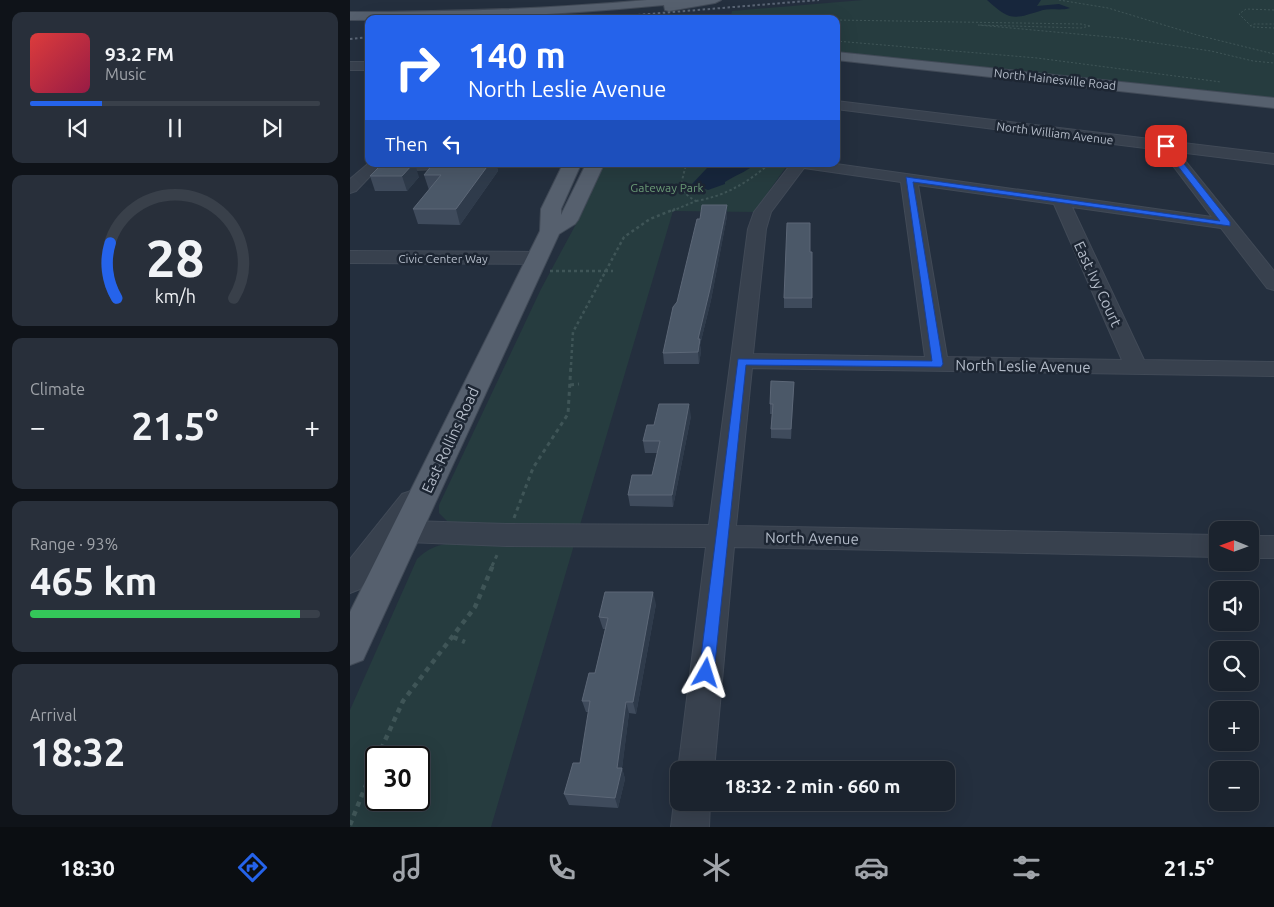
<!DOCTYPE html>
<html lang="en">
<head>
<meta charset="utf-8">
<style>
  body { margin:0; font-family:Ubuntu,sans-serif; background:#282f3a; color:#f1f3f6; height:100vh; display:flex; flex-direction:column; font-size:19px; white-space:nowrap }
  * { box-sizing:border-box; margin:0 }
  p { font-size:16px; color:#a0a4aa }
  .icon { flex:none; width:28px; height:28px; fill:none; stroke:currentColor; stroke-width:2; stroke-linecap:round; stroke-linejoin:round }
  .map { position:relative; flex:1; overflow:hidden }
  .drawer { display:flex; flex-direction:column; gap:12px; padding:12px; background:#0f1319; width:350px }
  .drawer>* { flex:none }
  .guide { position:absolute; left:15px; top:15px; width:475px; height:152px; border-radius:10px; box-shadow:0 5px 20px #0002,0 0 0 1px #39404a; background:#2563eb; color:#fff; overflow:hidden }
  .needle { width:32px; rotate:271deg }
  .tools { position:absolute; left:859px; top:521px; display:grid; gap:10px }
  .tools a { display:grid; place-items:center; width:50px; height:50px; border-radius:10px; background:#1b232e; box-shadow:0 5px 20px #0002,0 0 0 1px #39404a; font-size:25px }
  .speed { position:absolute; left:15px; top:746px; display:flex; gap:10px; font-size:25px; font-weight:700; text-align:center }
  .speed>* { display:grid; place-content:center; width:65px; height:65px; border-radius:50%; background:#1b232e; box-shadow:0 5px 20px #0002,0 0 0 1px #39404a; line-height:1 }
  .speed .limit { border:2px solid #111; border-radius:8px; background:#fff; color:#111 }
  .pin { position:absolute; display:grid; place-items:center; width:42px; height:42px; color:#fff; margin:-21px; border-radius:10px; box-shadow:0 2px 8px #0006 }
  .me { position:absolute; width:55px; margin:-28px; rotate:6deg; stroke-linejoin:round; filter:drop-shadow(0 0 4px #0008) }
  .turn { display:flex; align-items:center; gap:18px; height:105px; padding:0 20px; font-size:22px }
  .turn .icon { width:65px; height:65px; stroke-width:2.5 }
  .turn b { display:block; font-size:35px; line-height:42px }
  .then { display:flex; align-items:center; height:48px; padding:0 20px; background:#0003; gap:10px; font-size:19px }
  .big { font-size:38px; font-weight:600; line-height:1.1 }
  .drawer .tile { flex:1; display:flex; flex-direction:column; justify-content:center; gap:8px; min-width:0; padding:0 18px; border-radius:10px; background:#282f3a }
  .drawer .dial { align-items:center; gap:0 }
  .dial svg { height:130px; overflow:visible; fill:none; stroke:#39404a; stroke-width:7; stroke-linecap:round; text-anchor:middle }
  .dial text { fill:#f1f3f6; stroke:none }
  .song { display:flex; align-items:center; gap:15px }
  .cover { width:60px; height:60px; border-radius:8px; background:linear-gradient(135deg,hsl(0 70% 55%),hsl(340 70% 35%)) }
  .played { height:5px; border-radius:2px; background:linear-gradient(90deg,#2563eb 25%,#39404a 25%) }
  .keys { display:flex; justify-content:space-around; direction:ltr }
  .heat { display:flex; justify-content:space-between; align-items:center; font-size:28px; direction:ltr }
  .charge { height:8px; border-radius:4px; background:linear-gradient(90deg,#34c759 93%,#39404a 0) }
  .trip { position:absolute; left:320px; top:761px; width:285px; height:50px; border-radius:10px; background:#1b232e; box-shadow:0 5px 20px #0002,0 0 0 1px #39404a; font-weight:600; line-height:50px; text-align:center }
  .tabs { display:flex; height:80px; justify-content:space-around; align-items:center; background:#0b0e12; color:#a0a4aa }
  .tabs .icon { width:35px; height:35px }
  .tabs .active { color:#2563eb }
  .tabs b { font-size:22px; color:#f1f3f6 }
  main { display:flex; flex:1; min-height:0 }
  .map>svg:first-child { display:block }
</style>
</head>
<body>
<main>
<section class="drawer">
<div class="tile">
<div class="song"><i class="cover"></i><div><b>93.2 FM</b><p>Music</p></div></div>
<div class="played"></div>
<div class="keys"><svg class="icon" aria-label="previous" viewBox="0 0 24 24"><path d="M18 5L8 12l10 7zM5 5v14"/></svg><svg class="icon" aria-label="pause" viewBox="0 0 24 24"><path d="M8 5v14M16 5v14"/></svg><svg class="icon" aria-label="next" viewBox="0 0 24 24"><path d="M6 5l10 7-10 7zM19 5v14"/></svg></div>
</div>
<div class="tile dial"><svg viewBox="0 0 100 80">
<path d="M14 69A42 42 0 1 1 86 69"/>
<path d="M14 69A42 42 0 0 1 10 35" stroke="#2563eb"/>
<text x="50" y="56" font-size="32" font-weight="700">28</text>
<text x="50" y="72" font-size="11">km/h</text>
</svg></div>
<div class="tile"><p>Climate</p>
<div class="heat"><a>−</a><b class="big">21.5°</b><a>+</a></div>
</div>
<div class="tile"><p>Range · 93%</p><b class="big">465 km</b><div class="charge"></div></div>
<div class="tile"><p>Arrival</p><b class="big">18:32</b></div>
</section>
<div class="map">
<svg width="924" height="827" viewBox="0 0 924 827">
  <rect width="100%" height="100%" fill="#242f3e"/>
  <g fill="#263c3f" fill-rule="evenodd">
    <path d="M513,0H924V100L486,52V19H380L382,11Z"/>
    <path d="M254,164H438L404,212L323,211L230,525L98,522L89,513V505L191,289L233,211Z"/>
    <path d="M102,543L224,545L141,827H0V710L67,559C78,548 87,545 102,543ZM26,758H69V800H26Z"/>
  </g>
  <g fill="#17263c">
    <path d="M637,0H691L687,6L709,4L720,8C711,11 701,8 693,10C664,19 661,22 637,0Z"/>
    <path d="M365,164H401V165H398L400,168C391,174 384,176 375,182V184L358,190L342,184L357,168Z"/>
  </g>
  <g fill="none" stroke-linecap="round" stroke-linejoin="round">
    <g stroke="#414a57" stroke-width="2">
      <g id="minor">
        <rect x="0" y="62" width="19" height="8"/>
        <path d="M486,101L924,154V164L828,152L924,271V290L917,288L871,228L722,207L794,360L924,362V376L402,368L386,526L868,535V557L384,547L364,770H328L356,547L156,546L57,542L48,539L10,589L0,593V559L52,494L61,491L70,494L74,501L61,521L156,524L359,525L398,229L404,212L441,164H486L862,217L811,150L486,109ZM454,168L551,182L575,357L403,354L416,229L421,212ZM568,185L704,204L772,360L597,357Z"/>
        <path d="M19,163V164H101L98,167L93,169L25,171L6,191L0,193V179Z"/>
        <path d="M0,251L186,252L193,254L195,258L193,262L186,264L0,263Z"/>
        <rect x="900" y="536" width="24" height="22"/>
        <path d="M329,790V802H360L359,827H321L324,802Z"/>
      </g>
    </g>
    <g stroke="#414a57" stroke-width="2">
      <g id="major">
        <path d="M297,0H371L365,3L319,11L315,10L314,5C210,15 103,20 0,20V12C99,12 198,9 297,0Z"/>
        <path d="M486,52L924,98V108L486,60Z"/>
        <path d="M213,164H231L211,209V215L236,164H254L228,220L225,224L209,234L13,660L0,665V612L190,231L191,209Z"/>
      </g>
    </g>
    <g stroke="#3f5557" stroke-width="1" stroke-dasharray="2 2" stroke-linecap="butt">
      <path d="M709,0L758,8L847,35L924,54"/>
      <path d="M924,10L896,9L889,14L902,27L924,28"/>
      <path d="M391,19H443"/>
      <path d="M486,20L731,24L740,26"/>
      <path d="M740,26L731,28L628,25L771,38L861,51L903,61L924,63"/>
      <path d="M900,26L904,24H924"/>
      <path d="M486,41L687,58L871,82"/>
    </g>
    <g stroke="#3f5557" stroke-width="2" stroke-dasharray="2.5 2.5" stroke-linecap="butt">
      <path d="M346,201C375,196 397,183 419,164"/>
      <path d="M322,211L346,201C326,190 332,183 336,164"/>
    </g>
    <g stroke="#3f5557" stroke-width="2.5" stroke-dasharray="3 3" stroke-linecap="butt">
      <path d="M200,271H255"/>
      <path d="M255,271H263"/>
      <path d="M221,365L223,332L274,237L300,219L325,209"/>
    </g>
    <g stroke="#3f5557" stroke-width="3" stroke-dasharray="4 4" stroke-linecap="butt">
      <path d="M220,385L229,384"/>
      <path d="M164,518L183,468L218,414L221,364"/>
      <path d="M142,566L148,553"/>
    </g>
    <g stroke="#3f5557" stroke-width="4.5" stroke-dasharray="5 5" stroke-linecap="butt">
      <path d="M103,637L115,642"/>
      <path d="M27,758L53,701L125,607L143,565"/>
      <path d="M0,825L26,760"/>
    </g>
    <use href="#minor" fill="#38414e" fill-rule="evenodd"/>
    <use href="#major" fill="#56606e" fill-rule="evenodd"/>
    <g stroke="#5a6575" stroke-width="2" stroke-dasharray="2.5 2.5" stroke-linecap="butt">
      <path d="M238,19L469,0"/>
      <path d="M0,39L19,37"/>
    </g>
  </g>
  <g fill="#3f4b5c">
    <path d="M32,164L69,177L57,191H25L20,176Z"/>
    <path d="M83,164H146L148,171L110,225L68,224L63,209L79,190L74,175Z"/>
    <path d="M377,205V216L361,300L350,345L351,351L349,364H314L313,353L327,302Z"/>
    <path d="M460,252H462V308H434V298Z"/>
    <path d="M444,382L441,439L421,438V429L422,414H420V404Z"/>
    <path d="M341,416L323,507L280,506L278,495L302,475L307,453H295L293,441L304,425Z"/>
    <path d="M306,604L286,714L279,713L272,768L275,779L268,808L219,805L214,794L230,763L239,712H236L232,701L245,673L255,629H253L249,617Z"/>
  </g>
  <g fill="#2f3b4b">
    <path d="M63,164H65L69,177L57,191L52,176Z"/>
    <path d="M139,164H146L148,171L110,225L106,209Z"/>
    <path d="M377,205V216L361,300L350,345L351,351L349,364L348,352V339Z"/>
    <path d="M444,382V391L441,439V429Z"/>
    <path d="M339,404L341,416L323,507L322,495Z"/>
    <path d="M303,592L306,604L286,714L283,702Z"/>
    <path d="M276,702L279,713L272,769V768L275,779L268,808L265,798L267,768Z"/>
  </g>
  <g fill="#4b5868" stroke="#5c6777">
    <path d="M32,164H63L52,176H20Z"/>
    <path d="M83,164H139L106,209H63L91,175H74Z"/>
    <path d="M352,205H377L360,289L348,339H350L348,352L313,353L323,307L327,302L347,219H350Z"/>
    <path d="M437,223H460V252H462V298H434Z"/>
    <path d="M421,381L444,382L441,429H421L423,404H420Z"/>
    <path d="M309,404H339L322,495H278L282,475H302L310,441H293L297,425H304Z"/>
    <path d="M255,592H303L283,702H276L267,768H272L265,798L214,794L223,763H230L240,701H232L239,673H245L258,618L249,617Z"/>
  </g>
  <path fill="#2563eb" stroke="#184099" d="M814,145H819L880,222V226L563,182L593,364L591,367L396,365L364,673L362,678L356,680L351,678L349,673L388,359L582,361L556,177L870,221L814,148Z"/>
  <g text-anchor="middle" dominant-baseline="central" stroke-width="5" stroke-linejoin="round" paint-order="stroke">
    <g font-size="12" fill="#b4bcc9" stroke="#1d2633">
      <text transform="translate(705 79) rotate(6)">North Hainesville Road</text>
      <text transform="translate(705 133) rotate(7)">North William Avenue</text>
      <text x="93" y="258">Civic Center Way</text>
    </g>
    <g font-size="12" fill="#6b9a76" stroke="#1d2633">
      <text x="317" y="187">Gateway Park</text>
    </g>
    <g font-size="15" fill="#b4bcc9" stroke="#1d2633">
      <text transform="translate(748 284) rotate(65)">East Ivy Court</text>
      <text transform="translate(673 366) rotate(1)">North Leslie Avenue</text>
      <text transform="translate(100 440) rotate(-65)">East Rollins Road</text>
      <text transform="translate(462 538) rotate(1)">North Avenue</text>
    </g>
  </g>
</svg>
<div class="tools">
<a><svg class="needle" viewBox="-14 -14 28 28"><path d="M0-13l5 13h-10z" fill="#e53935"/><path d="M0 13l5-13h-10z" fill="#a0a4aa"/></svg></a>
<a><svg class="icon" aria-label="sound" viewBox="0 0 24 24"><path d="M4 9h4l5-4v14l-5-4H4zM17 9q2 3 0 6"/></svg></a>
<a><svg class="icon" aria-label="search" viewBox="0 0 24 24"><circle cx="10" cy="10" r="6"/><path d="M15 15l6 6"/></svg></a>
<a>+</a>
<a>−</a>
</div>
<div class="speed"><div class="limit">30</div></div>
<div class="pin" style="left:816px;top:146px;background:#d93025"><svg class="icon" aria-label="arrive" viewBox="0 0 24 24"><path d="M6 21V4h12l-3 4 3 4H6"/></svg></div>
<svg class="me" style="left:356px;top:673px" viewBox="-20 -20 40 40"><path d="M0-17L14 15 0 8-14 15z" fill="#2563eb" stroke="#fff" stroke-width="4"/></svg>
<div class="trip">18:32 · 2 min · 660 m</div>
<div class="guide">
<div class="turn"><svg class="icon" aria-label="right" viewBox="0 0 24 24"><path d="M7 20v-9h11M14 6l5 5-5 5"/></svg><div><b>140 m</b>North Leslie Avenue</div></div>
<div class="then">Then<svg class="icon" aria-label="left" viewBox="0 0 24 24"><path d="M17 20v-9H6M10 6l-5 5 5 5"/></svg></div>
</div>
</div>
</main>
<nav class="tabs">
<b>18:30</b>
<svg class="icon active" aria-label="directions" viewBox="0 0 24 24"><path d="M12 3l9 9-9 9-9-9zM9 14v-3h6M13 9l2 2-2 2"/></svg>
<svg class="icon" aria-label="music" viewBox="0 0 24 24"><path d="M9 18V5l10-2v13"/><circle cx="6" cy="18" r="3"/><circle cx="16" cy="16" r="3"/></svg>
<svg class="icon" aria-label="phone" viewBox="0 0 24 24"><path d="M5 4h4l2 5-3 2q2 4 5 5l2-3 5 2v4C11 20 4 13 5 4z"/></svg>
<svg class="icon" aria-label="climate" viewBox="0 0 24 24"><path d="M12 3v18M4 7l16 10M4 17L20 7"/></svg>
<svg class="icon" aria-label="car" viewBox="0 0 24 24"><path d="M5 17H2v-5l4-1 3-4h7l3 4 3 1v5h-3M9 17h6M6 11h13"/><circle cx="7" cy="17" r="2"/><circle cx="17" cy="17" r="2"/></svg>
<svg class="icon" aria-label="filters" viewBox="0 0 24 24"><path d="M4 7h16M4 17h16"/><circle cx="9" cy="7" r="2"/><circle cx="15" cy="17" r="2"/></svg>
<b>21.5°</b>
</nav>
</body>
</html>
